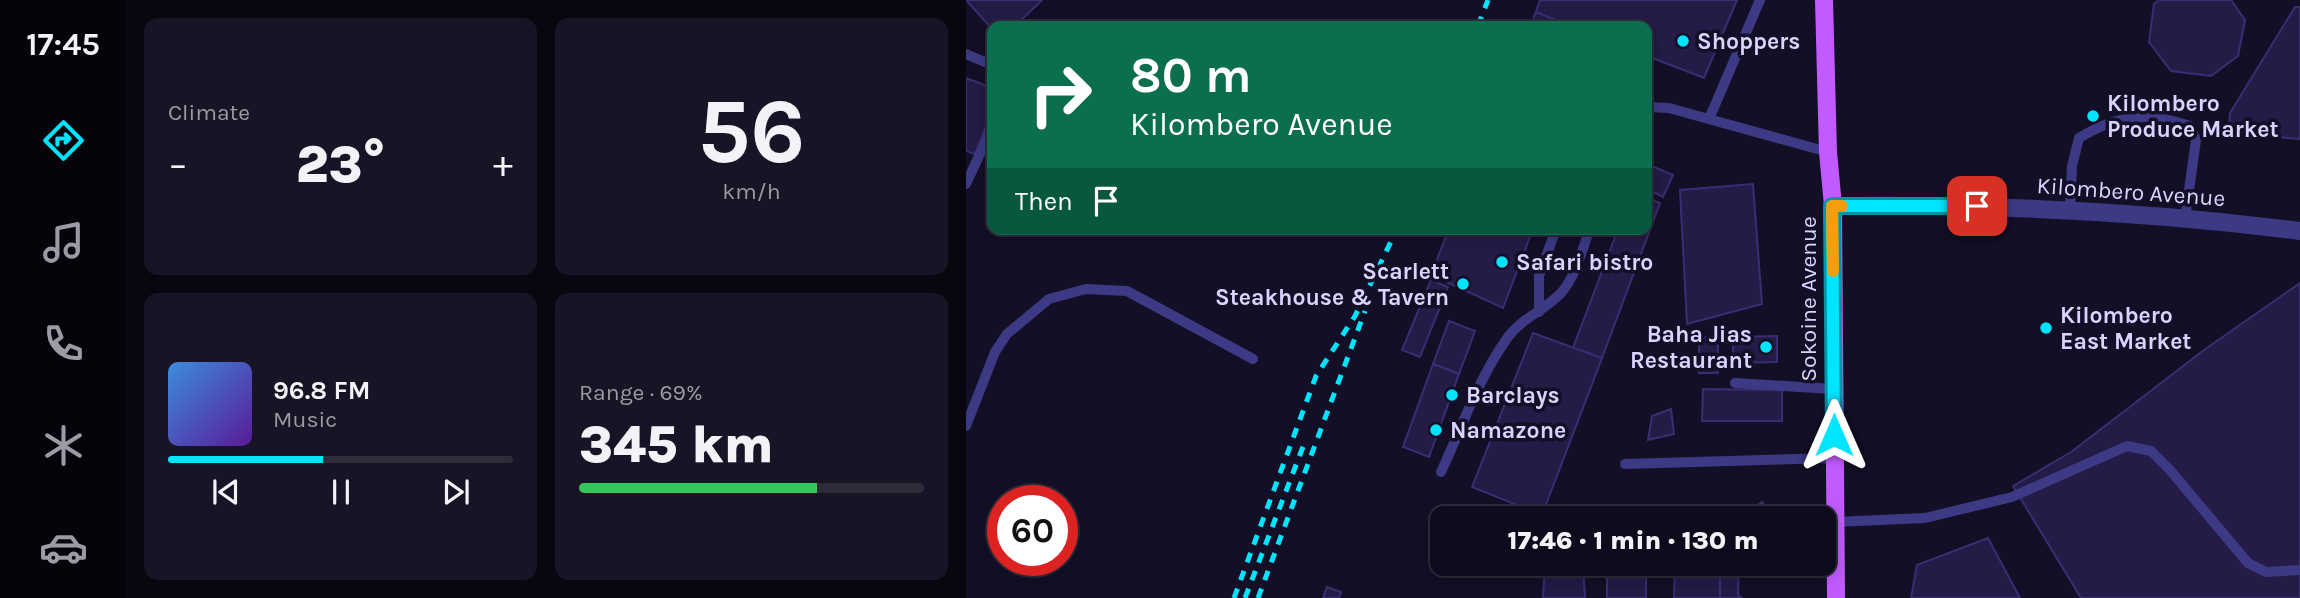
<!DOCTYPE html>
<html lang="en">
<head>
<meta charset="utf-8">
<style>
  body { margin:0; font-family:Karla,sans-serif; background:#171425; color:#f1f3f6; height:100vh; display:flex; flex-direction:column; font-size:26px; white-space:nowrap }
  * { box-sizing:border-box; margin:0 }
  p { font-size:23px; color:#9b9ba3 }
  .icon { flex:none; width:38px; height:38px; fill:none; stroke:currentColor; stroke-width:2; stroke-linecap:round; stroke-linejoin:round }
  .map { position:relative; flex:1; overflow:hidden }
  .drawer { display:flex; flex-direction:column; gap:18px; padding:18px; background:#08060f; width:840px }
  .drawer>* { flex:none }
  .top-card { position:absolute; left:21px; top:21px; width:665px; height:214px; border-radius:14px; box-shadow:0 4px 18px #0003,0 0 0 2px #2e2b3b; background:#0b6e4f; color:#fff; overflow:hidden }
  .speed { position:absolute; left:21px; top:485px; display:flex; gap:14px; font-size:35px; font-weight:700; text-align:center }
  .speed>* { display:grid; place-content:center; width:91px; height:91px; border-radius:50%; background:#0e0b1c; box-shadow:0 4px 18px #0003,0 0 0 2px #2e2b3b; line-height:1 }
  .speed .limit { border:10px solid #d22; background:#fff; color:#111 }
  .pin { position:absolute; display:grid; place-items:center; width:60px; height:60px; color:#fff; margin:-30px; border-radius:14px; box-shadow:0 4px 10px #0006 }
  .me { position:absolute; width:77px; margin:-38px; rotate:0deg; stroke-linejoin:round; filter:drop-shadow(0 0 5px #0008) }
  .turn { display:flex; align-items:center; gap:24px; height:147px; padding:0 28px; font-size:32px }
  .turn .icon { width:91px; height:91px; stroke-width:2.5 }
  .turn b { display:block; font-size:49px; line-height:60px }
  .then { display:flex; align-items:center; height:66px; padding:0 28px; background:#0003; gap:14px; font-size:26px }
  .big { font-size:52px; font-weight:800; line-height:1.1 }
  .drawer .card { flex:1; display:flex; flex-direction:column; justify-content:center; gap:10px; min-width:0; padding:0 24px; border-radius:14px; background:#171425 }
  .drawer .dial { align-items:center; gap:0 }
  .dial b { font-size:91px; line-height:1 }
  .song { display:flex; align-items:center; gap:21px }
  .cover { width:84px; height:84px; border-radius:10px; background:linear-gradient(135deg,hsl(210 70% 55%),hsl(270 70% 35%)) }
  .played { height:7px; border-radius:4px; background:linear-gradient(90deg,#00e5ff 45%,#2e2b3b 45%) }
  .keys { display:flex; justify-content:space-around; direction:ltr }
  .heat { display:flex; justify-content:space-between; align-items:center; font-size:38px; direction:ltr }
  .charge { height:10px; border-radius:5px; background:linear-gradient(90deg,#34c759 69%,#2e2b3b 0) }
  .drawer .tiles { flex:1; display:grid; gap:18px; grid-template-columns:repeat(2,1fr) }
  .trip { position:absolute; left:464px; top:506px; width:406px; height:70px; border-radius:14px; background:#0e0b1c; box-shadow:0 4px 18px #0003,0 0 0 2px #2e2b3b; font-weight:800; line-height:70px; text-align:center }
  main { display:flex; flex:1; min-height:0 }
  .menu { display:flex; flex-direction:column; width:126px; justify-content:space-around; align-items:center; background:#06040b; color:#9b9ba3 }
  .menu .icon { width:49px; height:49px }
  .menu .active { color:#00e5ff }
  .menu b { font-size:32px; color:#f1f3f6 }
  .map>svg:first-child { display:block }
</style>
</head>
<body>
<main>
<nav class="menu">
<b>17:45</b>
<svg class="icon active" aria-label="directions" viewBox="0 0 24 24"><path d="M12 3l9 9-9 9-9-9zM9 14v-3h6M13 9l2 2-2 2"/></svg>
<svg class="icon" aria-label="music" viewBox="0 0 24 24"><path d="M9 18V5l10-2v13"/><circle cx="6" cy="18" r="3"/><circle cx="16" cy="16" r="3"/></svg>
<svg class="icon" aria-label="phone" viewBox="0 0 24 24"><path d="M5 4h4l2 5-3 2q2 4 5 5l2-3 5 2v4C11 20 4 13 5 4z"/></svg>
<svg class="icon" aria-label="climate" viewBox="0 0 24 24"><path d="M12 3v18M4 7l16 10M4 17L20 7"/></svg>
<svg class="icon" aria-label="car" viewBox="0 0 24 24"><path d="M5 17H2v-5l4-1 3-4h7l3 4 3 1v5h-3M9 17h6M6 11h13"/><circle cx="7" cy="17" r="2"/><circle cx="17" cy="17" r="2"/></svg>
</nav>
<section class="drawer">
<div class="tiles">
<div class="card"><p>Climate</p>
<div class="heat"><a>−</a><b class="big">23°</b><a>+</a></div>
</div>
<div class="card dial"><b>56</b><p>km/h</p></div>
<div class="card">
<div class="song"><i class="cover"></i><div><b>96.8 FM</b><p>Music</p></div></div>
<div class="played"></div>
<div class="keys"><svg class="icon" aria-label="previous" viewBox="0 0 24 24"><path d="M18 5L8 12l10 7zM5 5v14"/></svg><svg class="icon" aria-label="pause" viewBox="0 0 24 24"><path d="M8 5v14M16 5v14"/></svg><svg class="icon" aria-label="next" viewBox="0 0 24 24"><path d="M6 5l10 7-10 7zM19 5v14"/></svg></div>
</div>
<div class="card"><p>Range · 69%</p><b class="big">345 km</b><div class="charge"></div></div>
</div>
</section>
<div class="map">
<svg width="1334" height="598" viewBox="0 0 1334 598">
  <rect width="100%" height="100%" fill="#130f26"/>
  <g fill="#241b47" stroke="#3b2d73" stroke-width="2">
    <path d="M0,0H76L49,26H26V29Z"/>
    <path d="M574,0H771L738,78L681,56V26H604L570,12Z"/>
    <path d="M1193,0H1265L1279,20L1272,56L1245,76L1205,71L1183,42L1188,4Z"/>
    <path d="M1329,7H1334V139L1263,133L1264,113Z"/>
    <path d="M570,12L604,26H564Z"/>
    <path d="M0,78L26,88V110L9,154L0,151Z"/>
    <path d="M686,166L707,175L697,197L681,189V177Z"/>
    <path d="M787,184L796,304L721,324L714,190Z"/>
    <path d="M681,198L694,203L636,358L607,348L652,229H681Z"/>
    <path d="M483,229H567L537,308L465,275Z"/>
    <path d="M465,280L482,287L454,357L436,350Z"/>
    <path d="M1334,283V598H1115L1047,486L1105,452L1238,350Z"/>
    <path d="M483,321L509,331L493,374L467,364Z"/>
    <path d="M567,333L636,358L576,515L506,487Z"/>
    <path d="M811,336V362L767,363V337Z"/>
    <rect x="733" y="337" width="19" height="36"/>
    <path d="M467,364L493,374L463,457L437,447Z"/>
    <path d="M737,389L816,390V421H736Z"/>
    <path d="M705,409L708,434L682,440L686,416Z"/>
    <path d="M796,502L809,518H776Z"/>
    <rect x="709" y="511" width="45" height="7"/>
    <path d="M1022,538L1054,598H945L951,565Z"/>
    <path d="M579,564H617L619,598H577Z"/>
    <rect x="641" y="564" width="39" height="34"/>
    <path d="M709,564H754V598H708Z"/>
    <path d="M754,564H775L773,565L772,595L776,598H754Z"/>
    <path d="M361,587L375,592L373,598H357Z"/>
  </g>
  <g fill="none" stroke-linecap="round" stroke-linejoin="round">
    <g stroke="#3d3a85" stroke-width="10">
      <path d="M0,54L26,65"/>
      <path d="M681,107L703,108L862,152"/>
      <path d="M743,119L794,0"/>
      <path d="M0,184L26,128"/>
      <path d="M1104,210L1106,166L1113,138C1151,115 1181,111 1224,126L1230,140L1219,219"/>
      <path d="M573,312V276L590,229"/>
      <path d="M769,383L867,389"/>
      <path d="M0,426L29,352L41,334L83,299L120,289L161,291L287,359"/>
      <path d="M659,464L868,458"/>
      <path d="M475,472C496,427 513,377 542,337C556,318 579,310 595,293C610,276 616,249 624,229"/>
      <path d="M868,522L959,518L1046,497L1161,446L1185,451L1204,470L1282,563L1300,572L1334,570"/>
    </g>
    <path stroke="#3d3a85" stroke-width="18" d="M867,206C1023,204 1179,211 1334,231"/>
    <path stroke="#c25bff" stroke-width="18" d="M858,0L862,152L867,206L870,598"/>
    <g stroke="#00e5ff" stroke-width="5" stroke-dasharray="10 9" stroke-linecap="butt">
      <path d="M512,26L522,0"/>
      <path d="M268,598L350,376L389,316L431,229"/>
      <path d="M279,598L340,439"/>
      <path d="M292,598L399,311"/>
    </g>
  </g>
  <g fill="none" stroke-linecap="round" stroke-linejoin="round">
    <g stroke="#0095a6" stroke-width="18">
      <path id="route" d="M868,435L866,206H1011"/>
    </g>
    <use href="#route" stroke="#00e5ff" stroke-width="12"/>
    <path stroke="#f59e0b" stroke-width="12" d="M867,271L866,206H876"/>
  </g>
  <g fill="#00e5ff" stroke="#130f26" stroke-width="2.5">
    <circle cx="717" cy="41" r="7"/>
    <circle cx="1127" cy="116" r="7"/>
    <circle cx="536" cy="262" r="7"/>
    <circle cx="497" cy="284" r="7"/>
    <circle cx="1080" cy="328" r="7"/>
    <circle cx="800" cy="347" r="7"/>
    <circle cx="486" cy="395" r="7"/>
    <circle cx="470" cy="430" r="7"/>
  </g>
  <g text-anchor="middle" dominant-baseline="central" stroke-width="7" stroke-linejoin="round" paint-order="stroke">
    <g font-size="23" font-weight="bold" fill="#d9d4ff" stroke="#130f26" text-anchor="start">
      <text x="731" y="41">Shoppers</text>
      <text x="1141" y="103">Kilombero<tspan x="1141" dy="26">Produce Market</tspan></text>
      <text x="550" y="262">Safari bistro</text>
      <text x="483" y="271" text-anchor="end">Scarlett<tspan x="483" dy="26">Steakhouse &amp; Tavern</tspan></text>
      <text x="1094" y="315">Kilombero<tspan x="1094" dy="26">East Market</tspan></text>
      <text x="786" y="334" text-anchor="end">Baha Jias<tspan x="786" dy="26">Restaurant</tspan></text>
      <text x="500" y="395">Barclays</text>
      <text x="484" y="430">Namazone</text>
    </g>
    <g font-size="23" fill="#d9d4ff" stroke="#130f26">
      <text transform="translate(1165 192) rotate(4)">Kilombero Avenue</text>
      <text transform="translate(842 299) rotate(-90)">Sokoine Avenue</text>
    </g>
  </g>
</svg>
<div class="speed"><div class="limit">60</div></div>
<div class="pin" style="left:1011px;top:206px;background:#d93025"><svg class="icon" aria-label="arrive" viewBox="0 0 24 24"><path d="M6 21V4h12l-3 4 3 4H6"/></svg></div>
<svg class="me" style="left:868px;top:435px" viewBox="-20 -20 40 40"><path d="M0-17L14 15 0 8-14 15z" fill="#00e5ff" stroke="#fff" stroke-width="4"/></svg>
<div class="trip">17:46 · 1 min · 130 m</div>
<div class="top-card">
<div class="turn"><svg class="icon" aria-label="right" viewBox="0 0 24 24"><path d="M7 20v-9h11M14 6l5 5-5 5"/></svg><div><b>80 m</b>Kilombero Avenue</div></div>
<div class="then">Then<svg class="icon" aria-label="arrive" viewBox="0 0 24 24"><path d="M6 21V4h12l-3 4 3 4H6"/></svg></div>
</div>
</div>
</main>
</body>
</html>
